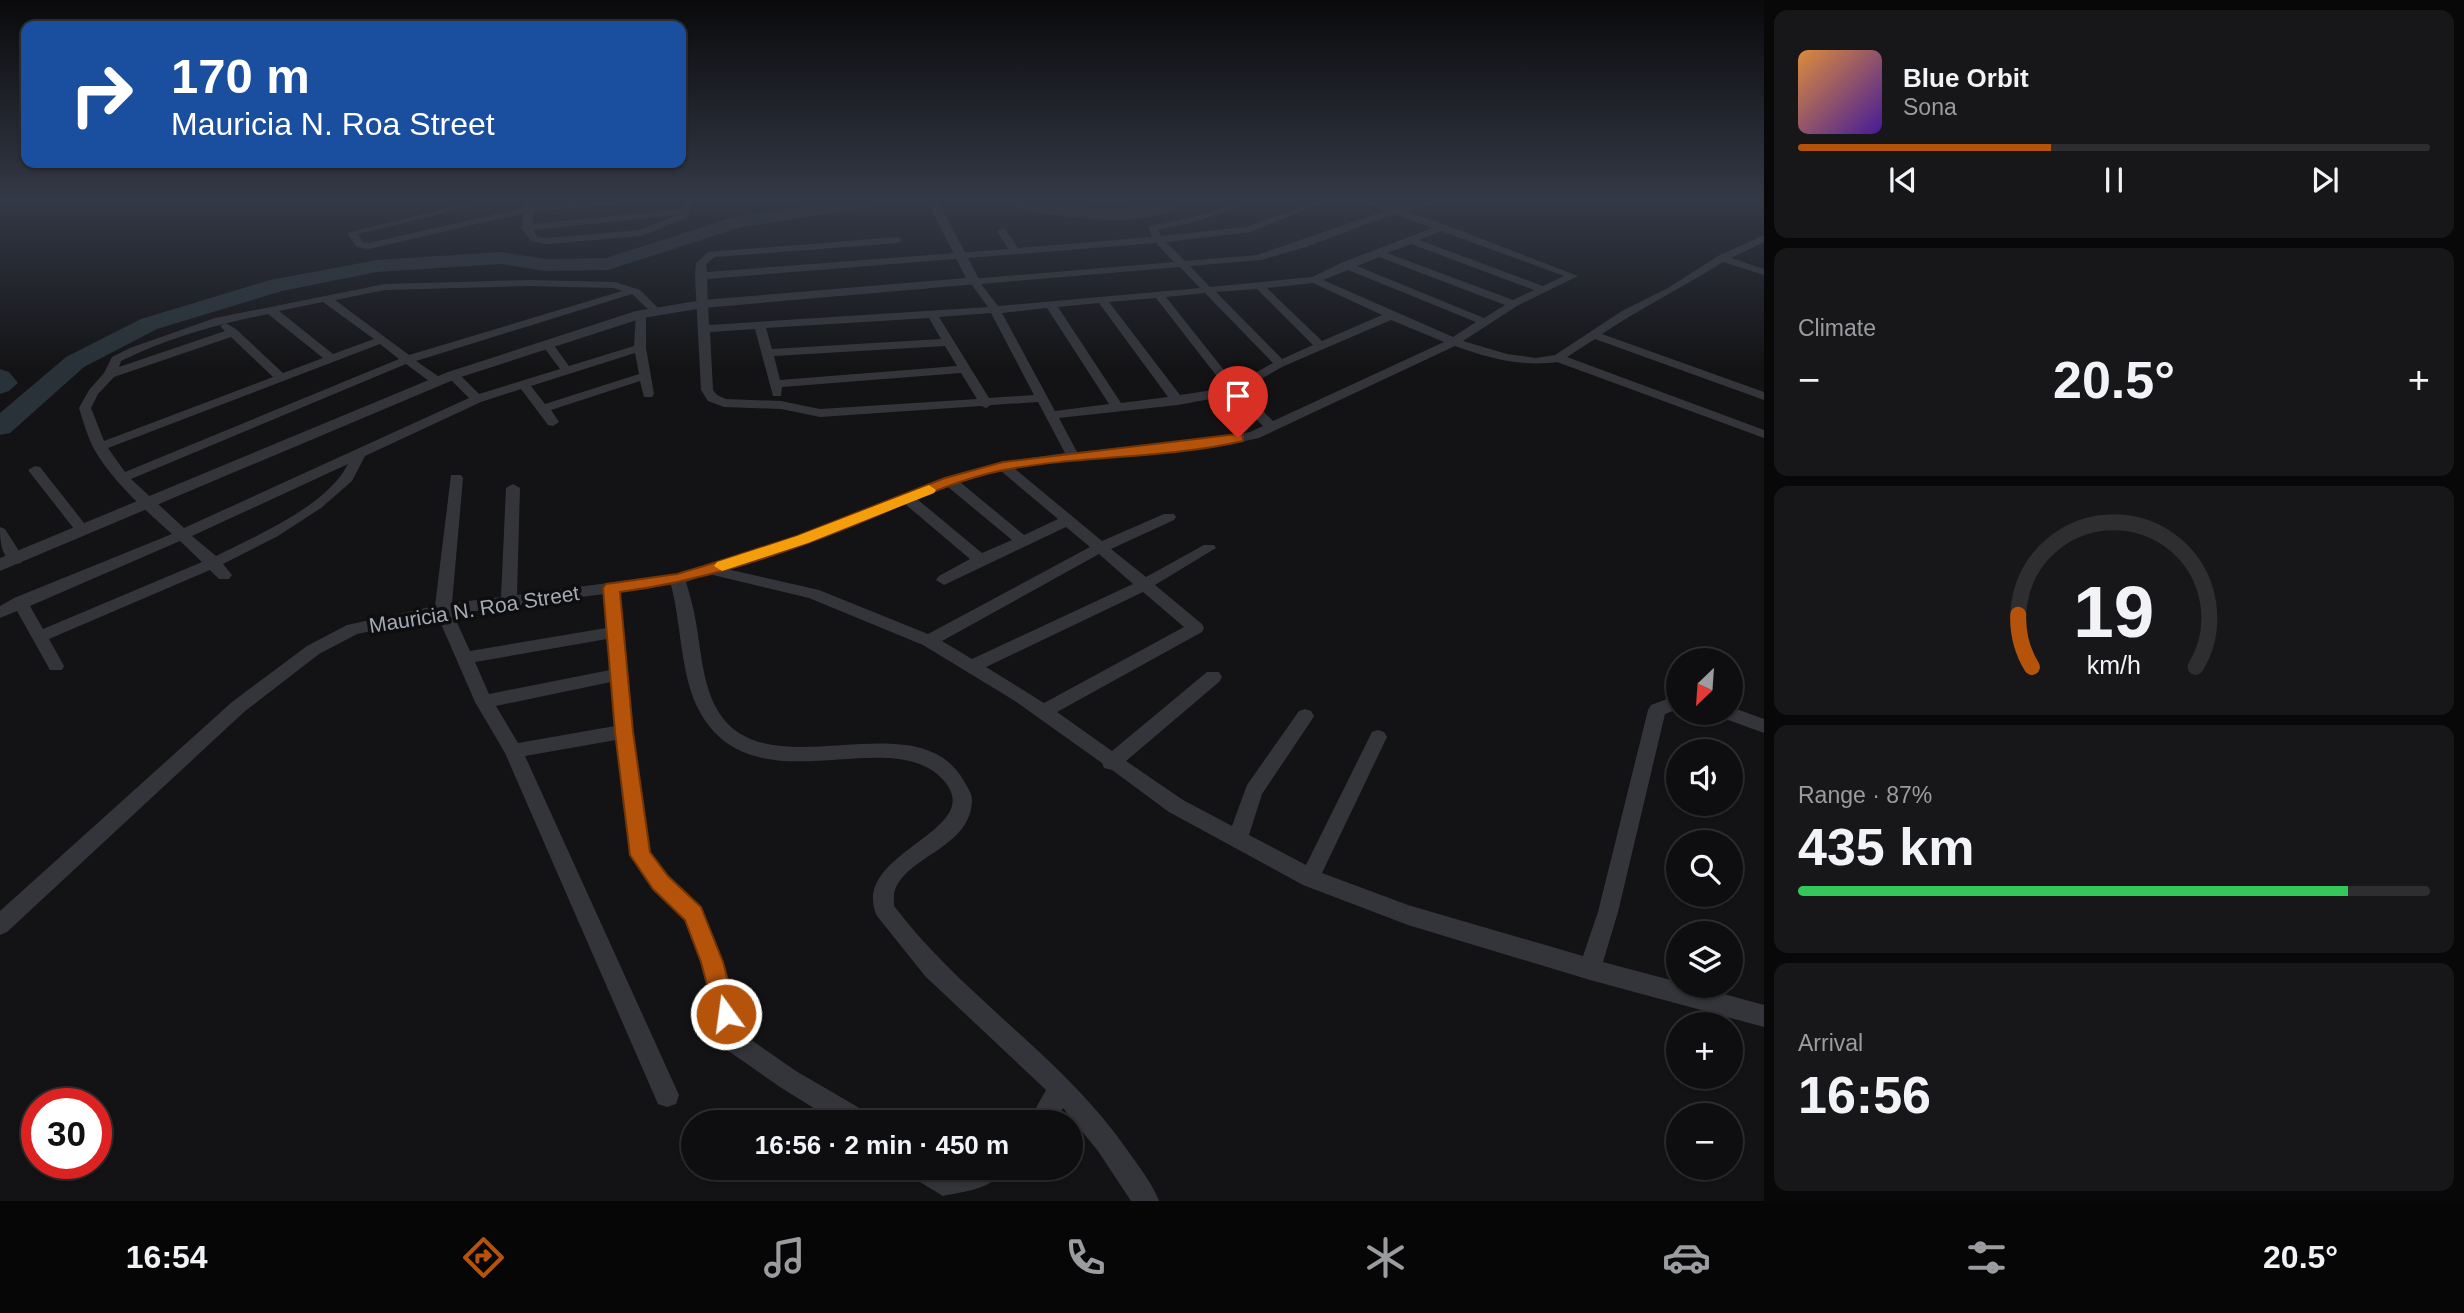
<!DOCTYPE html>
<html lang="en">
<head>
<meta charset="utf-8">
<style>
  body { margin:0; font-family:Helvetica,sans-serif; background:#171719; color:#f1f3f6; height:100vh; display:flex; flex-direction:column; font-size:26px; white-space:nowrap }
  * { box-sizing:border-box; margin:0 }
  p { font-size:23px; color:#9b9c9f }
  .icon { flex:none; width:38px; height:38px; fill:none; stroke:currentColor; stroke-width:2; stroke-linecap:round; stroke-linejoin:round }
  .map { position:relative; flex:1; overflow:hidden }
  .side { display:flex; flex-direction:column; gap:10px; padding:10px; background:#080809; width:700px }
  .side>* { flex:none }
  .top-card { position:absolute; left:21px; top:21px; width:665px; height:147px; border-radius:14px; box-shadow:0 2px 5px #0004,0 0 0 2px #2e2e30; background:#1a4fa0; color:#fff; overflow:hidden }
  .needle { width:46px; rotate:205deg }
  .tools { position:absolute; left:1666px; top:648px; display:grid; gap:14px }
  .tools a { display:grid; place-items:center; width:77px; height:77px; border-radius:50%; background:#0e0e10; box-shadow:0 2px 5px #0004,0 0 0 2px #2e2e30; font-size:35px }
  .speed { position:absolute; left:21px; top:1088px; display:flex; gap:14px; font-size:35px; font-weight:700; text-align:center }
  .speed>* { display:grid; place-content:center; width:91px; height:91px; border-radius:50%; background:#0e0e10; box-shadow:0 2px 5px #0004,0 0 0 2px #2e2e30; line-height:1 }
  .speed .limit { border:10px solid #d22; background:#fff; color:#111 }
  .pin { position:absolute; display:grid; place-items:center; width:60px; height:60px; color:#fff; margin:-72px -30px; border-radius:50% 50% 50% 0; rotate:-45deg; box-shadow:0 0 7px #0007 }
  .pin .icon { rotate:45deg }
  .me { position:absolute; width:77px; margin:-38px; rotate:346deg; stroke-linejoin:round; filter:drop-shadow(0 0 5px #0008) }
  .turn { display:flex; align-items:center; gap:24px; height:147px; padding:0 35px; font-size:32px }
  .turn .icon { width:91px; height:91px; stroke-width:2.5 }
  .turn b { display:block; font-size:49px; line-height:60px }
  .big { font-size:52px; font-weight:700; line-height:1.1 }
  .side .widget { flex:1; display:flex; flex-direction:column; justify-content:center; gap:10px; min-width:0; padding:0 24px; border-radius:14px; background:#171719 }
  .side .dial { align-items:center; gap:0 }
  .dial svg { height:182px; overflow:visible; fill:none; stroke:#2e2e30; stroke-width:7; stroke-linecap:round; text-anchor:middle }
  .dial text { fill:#f1f3f6; stroke:none }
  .song { display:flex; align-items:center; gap:21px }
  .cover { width:84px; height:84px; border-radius:10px; background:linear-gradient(135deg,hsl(30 70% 55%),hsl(260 70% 35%)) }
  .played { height:7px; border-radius:4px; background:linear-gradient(90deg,#b45309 40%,#2e2e30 40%) }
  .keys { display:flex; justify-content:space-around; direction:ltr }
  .heat { display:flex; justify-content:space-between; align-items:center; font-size:38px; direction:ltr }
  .charge { height:10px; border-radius:5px; background:linear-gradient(90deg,#34c759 87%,#2e2e30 0) }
  .trip { position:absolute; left:681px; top:1110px; width:402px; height:70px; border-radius:35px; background:#0e0e10; box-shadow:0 2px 5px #0004,0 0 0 2px #2e2e30; font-weight:700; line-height:70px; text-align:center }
  .tab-bar { display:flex; height:112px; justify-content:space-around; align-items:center; background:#060606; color:#9b9c9f }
  .tab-bar .icon { width:49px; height:49px }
  .tab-bar .active { color:#b45309 }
  .tab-bar b { font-size:32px; color:#f1f3f6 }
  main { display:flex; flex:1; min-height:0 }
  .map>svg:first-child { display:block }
</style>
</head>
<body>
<main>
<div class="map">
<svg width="1764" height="1201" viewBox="0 0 1764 1201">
  <rect width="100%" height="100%" fill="#131315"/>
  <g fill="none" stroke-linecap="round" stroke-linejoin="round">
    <g fill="#293238" fill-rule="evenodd">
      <path d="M836,201H879L869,207L741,227L608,270L546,271L500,264L377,272L282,291L157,329L84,367L10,433L0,435V413L66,357L141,319L270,280L377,260L500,252L546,259L606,258L731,218Z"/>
      <path d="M1000,201C1038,198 1075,210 1113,208C1137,208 1159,199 1183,201C1156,235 1040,214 1003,205Z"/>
      <path d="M0,369L9,372L18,383L9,391L0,394Z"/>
    </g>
    <g fill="#34353a" fill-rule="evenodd">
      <path d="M477,201H492L358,234L363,242L369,243L523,208V201H531L533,206L603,201H638L633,204L533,211V224L681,209L685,201H694L686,218L642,236L546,244L531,241L521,228L524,213L369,249L357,247L347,233ZM677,215L640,230L546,238L537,237L534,230Z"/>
      <path d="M1244,201H1257L1195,222L1158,230L1161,236L1246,227L1317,201H1328L1251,232L1166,242L1185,261L1257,255L1385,211L1362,201H1373L1395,208L1426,201H1441L1440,203L1404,211L1446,225L1578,276L1517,306L1463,341L1507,354L1536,358L1555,355L1622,311L1668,288L1718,256L1764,235V242L1731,258L1764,269V275L1723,262C1683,287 1641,308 1602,334L1764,392V400L1595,339L1567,357L1764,430V438L1557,362C1521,367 1488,358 1455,346L1259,438L1222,446L1073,460L1014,468L1102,541L1164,514H1174L1176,517L1174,520L1111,549L1146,577L1204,545H1214L1216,548L1155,585L1202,624L1204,628L1202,632L1057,712L1112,751L1207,672H1219L1222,677L1219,682L1126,761L1183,800L1232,826L1247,785L1299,711L1305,709L1311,711L1314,716L1311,721L1262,794L1249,835L1306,865L1372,732L1378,730L1384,732L1387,737L1322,873L1408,905L1583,956L1598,912L1648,710L1651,705L1678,695V709L1665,714L1618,912L1603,962L1678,982V985H1691L1764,1005V1027L1590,980L1408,925L1303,885L1169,812L1112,770L1104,768L1102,763L1015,701L923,645L809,598L709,574L686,582C690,595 694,609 696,623C703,661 703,709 739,733C801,773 922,707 964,781C967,787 972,793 972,800C971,848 908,855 895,890C893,895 894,901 894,906C963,997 1063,1057 1128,1151C1139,1167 1152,1183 1159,1201H1131L1098,1151L1063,1108L1054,1122H1028L1046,1090L925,976L877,916C848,853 986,832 945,782C893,719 757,810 701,714C680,678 682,626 671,585L619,592L633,732L650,852L668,875L701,907L723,962L744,1035L796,1071L868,1113L871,1122H836L780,1087L727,1050L701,962L686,920L654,889L630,855L616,740L525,756L679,1095L676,1104L667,1107L658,1104L505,753L475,702L438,617L357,634L319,654L244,712L7,932L0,935V911L232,702L307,646L347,625L435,606L451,475H461L463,478L452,603L501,597L506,488L513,484L520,488L517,595L676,574L797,537L945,478L1003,462L1065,453L1038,402L991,405L986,408L981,406L820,417L781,409L724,407L708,401L701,390L695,276L696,263L708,252L898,237L903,240L898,243L715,257L706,264L707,272L1008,249L997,231L1002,228L1005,229L1018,248L1152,237L1149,226L1190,218ZM1394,214L1432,228L1341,263L1312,277L1210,287L1190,266L1261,260L1306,247ZM1441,231L1564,276L1543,286L1419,240ZM1156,243L1174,262L970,279L969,281L988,307L709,325L707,279ZM1411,244L1534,290L1513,300L1387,253ZM1379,257L1505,305L1484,318L1357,266ZM1180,267L1200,288L998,306L981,284ZM1348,270L1476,322L1453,337L1323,280ZM1313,283L1382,315L1322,341L1267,288ZM1257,289L1313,345L1282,359L1216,292ZM1205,293L1273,363L1235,384L1166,297ZM1156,298L1226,388L1180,395L1109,302ZM1099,303L1168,397L1121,403L1058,307ZM1047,308L1109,404L1055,411L1002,313ZM991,313L1034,395L989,398L939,317ZM929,318L941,339L772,349L766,328ZM1391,320L1444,342L1273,421L1241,390L1284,366ZM755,329L773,396H781L782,387L961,373L977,399L820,409L781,401L726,399L717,395L713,390L710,332ZM945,346L957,366L780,380L774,356ZM1232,395L1263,426L1250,432L1222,438L1077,452L1059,418L1178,405ZM1001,471L1058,519L1024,535L960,482ZM948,487L1012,540L982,553L917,499ZM905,504L970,559L939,576L936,580L944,585L1066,527L1090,547L928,634L819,590L727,569L807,543ZM1099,554L1133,584L972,659L942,641ZM1143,592L1184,627L1044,703L986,667ZM604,594L606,628L470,651L453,614ZM607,639L610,670L489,694L475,662ZM611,682L615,726L518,743L496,706Z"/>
      <path d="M529,280L615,282L640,290L661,311L652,313L632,294L416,361L441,378V384H433L406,364L131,479L184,528L469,398L449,378V372H457L479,394L560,369L543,346L545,344H553L569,366L634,346L636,314L641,311L646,314V348L654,394L652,397H644L640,381L551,410L559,422L553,426L548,425L521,389L481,402L365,456L352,481L321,508L278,536L223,564L232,575L229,579H219L210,570L49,639L64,666L62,670H50L17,611L0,618V606L14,598L172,534C144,509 112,481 94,449C88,438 83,421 79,408L89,390L104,373L112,357L130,348L215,318L385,284ZM529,286L614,288L622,291L409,355L335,300L385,290ZM323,302L374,339L333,354L279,311ZM268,314L323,358L283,373L237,330L226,323L220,326L225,331L119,367L121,361C167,338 218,324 268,314ZM231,337L273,377L104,441L91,408L98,394L114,377ZM380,344L399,359L125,472L108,448ZM635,353L639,374L545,404L531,386ZM348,464C327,506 257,535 216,556L192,536ZM180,541L202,562L43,629L30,606Z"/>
      <path d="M35,466L40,467L88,528L90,531L88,534H78L28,470Z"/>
      <path d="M0,527L5,529L24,559L21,563L16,564C1,559 0,541 0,527Z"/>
      <path d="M1731,707L1764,719V733L1720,717L1717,712H1731Z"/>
      <path d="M906,1167H942L946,1170L1004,1167C994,1190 965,1191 943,1196L910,1176Z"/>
    </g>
    <path fill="#34353a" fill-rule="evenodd" d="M927,201H938L980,281L978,284L703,308L643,318L458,378L0,571V558L448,372L636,311L703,300L966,278Z"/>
  </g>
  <linearGradient id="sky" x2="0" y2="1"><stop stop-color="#0a0a0c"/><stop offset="0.54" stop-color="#333946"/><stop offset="1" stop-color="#333946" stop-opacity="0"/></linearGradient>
  <rect width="1764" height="369" fill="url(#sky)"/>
  <path fill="#b45309" stroke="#753606" stroke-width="2" d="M1238,434L1243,436V441C1166,459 1082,455 1004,470C953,480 903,505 854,525C777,556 703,581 620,592L633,732L650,852L668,876L701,907L723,962L737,1014L734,1022L726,1025L717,1022L701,962L685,920L653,889L630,855L615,732L603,588L606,584L677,574L704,566L797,536L945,478L1003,462Z"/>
  <path fill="#f59e0b" d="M929,485L936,490L934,493L808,543L722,571L714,566L717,562L797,536Z"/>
  <g text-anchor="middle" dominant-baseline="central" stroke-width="7" stroke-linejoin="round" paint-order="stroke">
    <g font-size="21" fill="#a4aab5" stroke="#0e0e10">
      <text transform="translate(474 609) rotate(-9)">Mauricia N. Roa Street</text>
    </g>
  </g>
</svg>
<div class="tools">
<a><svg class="needle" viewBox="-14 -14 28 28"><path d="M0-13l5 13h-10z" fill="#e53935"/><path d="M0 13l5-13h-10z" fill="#9b9c9f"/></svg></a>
<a><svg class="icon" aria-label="sound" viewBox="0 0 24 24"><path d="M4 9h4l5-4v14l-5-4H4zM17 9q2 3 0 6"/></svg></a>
<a><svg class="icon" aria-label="search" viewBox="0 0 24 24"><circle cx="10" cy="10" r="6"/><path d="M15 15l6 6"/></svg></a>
<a><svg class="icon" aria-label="layers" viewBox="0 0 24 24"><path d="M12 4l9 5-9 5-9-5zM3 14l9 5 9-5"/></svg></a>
<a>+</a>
<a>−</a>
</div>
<div class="speed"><div class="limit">30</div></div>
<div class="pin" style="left:1238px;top:438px;background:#d93025"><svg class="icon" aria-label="arrive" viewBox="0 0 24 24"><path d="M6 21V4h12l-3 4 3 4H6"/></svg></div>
<svg class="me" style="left:726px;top:1014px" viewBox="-20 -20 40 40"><circle r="17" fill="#b45309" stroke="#fff" stroke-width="3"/><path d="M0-11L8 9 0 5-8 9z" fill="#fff"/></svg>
<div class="trip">16:56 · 2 min · 450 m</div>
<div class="top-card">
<div class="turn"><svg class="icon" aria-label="right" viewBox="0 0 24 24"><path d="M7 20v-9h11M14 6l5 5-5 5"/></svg><div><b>170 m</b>Mauricia N. Roa Street</div></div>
</div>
</div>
<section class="side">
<div class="widget">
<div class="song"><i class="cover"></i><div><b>Blue Orbit</b><p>Sona</p></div></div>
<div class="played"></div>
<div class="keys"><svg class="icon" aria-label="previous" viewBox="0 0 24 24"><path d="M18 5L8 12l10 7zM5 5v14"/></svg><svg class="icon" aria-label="pause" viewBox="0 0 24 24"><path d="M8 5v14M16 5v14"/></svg><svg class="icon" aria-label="next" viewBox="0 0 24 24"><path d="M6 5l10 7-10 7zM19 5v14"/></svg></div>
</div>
<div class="widget"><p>Climate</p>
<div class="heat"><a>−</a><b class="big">20.5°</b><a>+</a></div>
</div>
<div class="widget dial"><svg viewBox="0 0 100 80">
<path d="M14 69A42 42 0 1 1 86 69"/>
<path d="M14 69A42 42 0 0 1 8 46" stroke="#b45309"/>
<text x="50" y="56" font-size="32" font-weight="700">19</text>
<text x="50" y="72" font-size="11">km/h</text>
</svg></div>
<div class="widget"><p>Range · 87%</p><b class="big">435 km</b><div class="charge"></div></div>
<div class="widget"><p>Arrival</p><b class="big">16:56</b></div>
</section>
</main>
<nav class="tab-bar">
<b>16:54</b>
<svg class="icon active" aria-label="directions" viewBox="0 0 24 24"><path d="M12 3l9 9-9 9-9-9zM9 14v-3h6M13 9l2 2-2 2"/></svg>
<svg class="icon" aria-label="music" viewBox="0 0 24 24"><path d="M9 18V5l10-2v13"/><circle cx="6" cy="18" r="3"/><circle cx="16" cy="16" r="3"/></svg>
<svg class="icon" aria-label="phone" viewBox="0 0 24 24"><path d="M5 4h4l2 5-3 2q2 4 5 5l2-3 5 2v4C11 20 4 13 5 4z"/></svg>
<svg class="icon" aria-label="climate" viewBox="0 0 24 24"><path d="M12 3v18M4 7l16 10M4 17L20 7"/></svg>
<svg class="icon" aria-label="car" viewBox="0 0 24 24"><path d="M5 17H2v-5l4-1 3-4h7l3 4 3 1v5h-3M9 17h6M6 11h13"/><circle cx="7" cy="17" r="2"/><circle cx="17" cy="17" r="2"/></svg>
<svg class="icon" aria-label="filters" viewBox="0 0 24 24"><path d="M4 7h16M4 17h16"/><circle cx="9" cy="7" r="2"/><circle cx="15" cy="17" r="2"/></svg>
<b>20.5°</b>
</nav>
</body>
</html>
